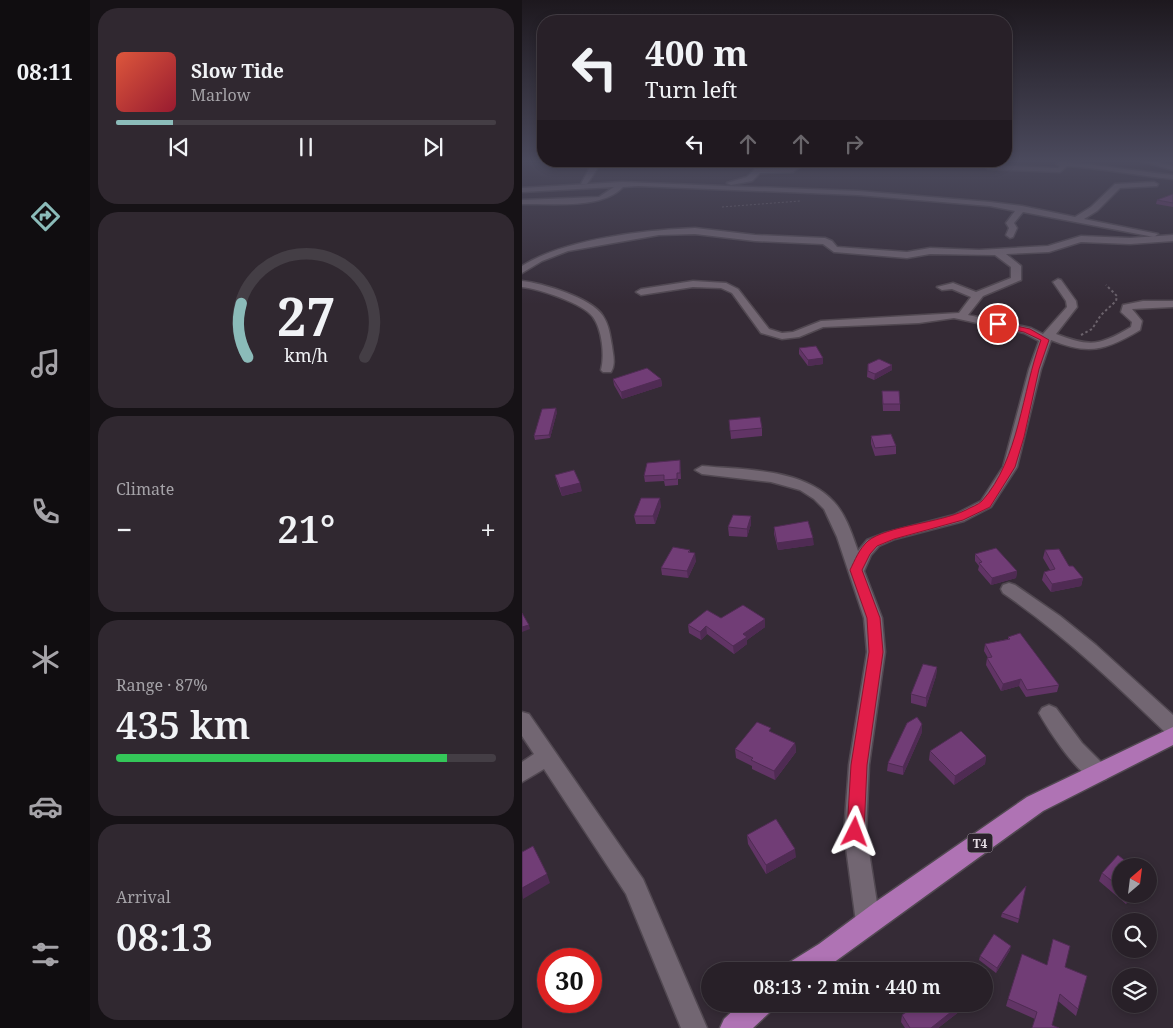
<!DOCTYPE html>
<html lang="en">
<head>
<meta charset="utf-8">
<style>
  body { margin:0; font-family:"Noto Serif",serif; background:#302830; color:#f1f3f6; height:100vh; display:flex; flex-direction:column; font-size:19px; white-space:nowrap }
  * { box-sizing:border-box; margin:0 }
  p { font-size:16px; color:#a5a3a8 }
  .icon { flex:none; width:28px; height:28px; fill:none; stroke:currentColor; stroke-width:2; stroke-linecap:round; stroke-linejoin:round }
  .map { position:relative; flex:1; overflow:hidden }
  .side { display:flex; flex-direction:column; gap:8px; padding:8px; background:#161216; width:432px }
  .side>* { flex:none }
  .hud { position:absolute; left:15px; top:15px; width:475px; height:152px; border-radius:20px; box-shadow:0 2px 8px #0003,0 0 0 1px #443e45; background:#282028; color:#f1f3f6; overflow:hidden }
  .needle { width:32px; rotate:28deg }
  .fabs { position:absolute; left:590px; top:858px; display:grid; gap:10px }
  .fabs a { display:grid; place-items:center; width:45px; height:45px; border-radius:50%; background:#282028; box-shadow:0 2px 8px #0003,0 0 0 1px #443e45; font-size:25px }
  .speed { position:absolute; left:15px; top:948px; display:flex; gap:10px; font-size:25px; font-weight:700; text-align:center }
  .speed>* { display:grid; place-content:center; width:65px; height:65px; border-radius:50%; background:#282028; box-shadow:0 2px 8px #0003,0 0 0 1px #443e45; line-height:1 }
  .speed .limit { border:8px solid #d22; background:#fff; color:#111 }
  .pin { position:absolute; display:grid; place-items:center; width:42px; height:42px; color:#fff; margin:-21px; border:2px solid #fff; border-radius:50%; box-shadow:0 1px 5px #0007 }
  .me { position:absolute; width:55px; margin:-28px; rotate:3deg; stroke-linejoin:round; filter:drop-shadow(0 0 4px #0008) }
  .turn { display:flex; align-items:center; gap:18px; height:105px; padding:0 25px; font-size:22px }
  .turn .icon { width:65px; height:65px; stroke-width:2.5 }
  .turn b { display:block; font-size:35px; line-height:42px }
  .lanes { display:flex; align-items:center; height:48px; padding:0 25px; background:#0003; justify-content:center; gap:25px; direction:ltr }
  .lanes .off { opacity:.35 }
  .big { font-size:38px; font-weight:600; line-height:1.1 }
  .side .widget { flex:1; display:flex; flex-direction:column; justify-content:center; gap:8px; min-width:0; padding:0 18px; border-radius:20px; background:#302830 }
  .side .dial { align-items:center; gap:0 }
  .dial svg { height:130px; overflow:visible; fill:none; stroke:#443e45; stroke-width:7; stroke-linecap:round; text-anchor:middle }
  .dial text { fill:#f1f3f6; stroke:none }
  .song { display:flex; align-items:center; gap:15px }
  .cover { width:60px; height:60px; border-radius:8px; background:linear-gradient(135deg,hsl(10 70% 55%),hsl(350 70% 35%)) }
  .played { height:5px; border-radius:2px; background:linear-gradient(90deg,#8bbbb9 15%,#443e45 15%) }
  .keys { display:flex; justify-content:space-around; direction:ltr }
  .heat { display:flex; justify-content:space-between; align-items:center; font-size:28px; direction:ltr }
  .charge { height:8px; border-radius:4px; background:linear-gradient(90deg,#34c759 87%,#443e45 0) }
  .trip { position:absolute; left:179px; top:962px; width:292px; height:50px; border-radius:25px; background:#282028; box-shadow:0 2px 8px #0003,0 0 0 1px #443e45; font-weight:600; line-height:50px; text-align:center }
  main { display:flex; flex:1; min-height:0 }
  .dock { display:flex; flex-direction:column; width:90px; justify-content:space-around; align-items:center; background:#100d10; color:#a5a3a8 }
  .dock .icon { width:35px; height:35px }
  .dock .active { color:#8bbbb9 }
  .dock b { font-size:22px; color:#f1f3f6 }
  .map>svg:first-child { display:block }
</style>
</head>
<body>
<main>
<nav class="dock">
<b>08:11</b>
<svg class="icon active" aria-label="directions" viewBox="0 0 24 24"><path d="M12 3l9 9-9 9-9-9zM9 14v-3h6M13 9l2 2-2 2"/></svg>
<svg class="icon" aria-label="music" viewBox="0 0 24 24"><path d="M9 18V5l10-2v13"/><circle cx="6" cy="18" r="3"/><circle cx="16" cy="16" r="3"/></svg>
<svg class="icon" aria-label="phone" viewBox="0 0 24 24"><path d="M5 4h4l2 5-3 2q2 4 5 5l2-3 5 2v4C11 20 4 13 5 4z"/></svg>
<svg class="icon" aria-label="climate" viewBox="0 0 24 24"><path d="M12 3v18M4 7l16 10M4 17L20 7"/></svg>
<svg class="icon" aria-label="car" viewBox="0 0 24 24"><path d="M5 17H2v-5l4-1 3-4h7l3 4 3 1v5h-3M9 17h6M6 11h13"/><circle cx="7" cy="17" r="2"/><circle cx="17" cy="17" r="2"/></svg>
<svg class="icon" aria-label="filters" viewBox="0 0 24 24"><path d="M4 7h16M4 17h16"/><circle cx="9" cy="7" r="2"/><circle cx="15" cy="17" r="2"/></svg>
</nav>
<section class="side">
<div class="widget">
<div class="song"><i class="cover"></i><div><b>Slow Tide</b><p>Marlow</p></div></div>
<div class="played"></div>
<div class="keys"><svg class="icon" aria-label="previous" viewBox="0 0 24 24"><path d="M18 5L8 12l10 7zM5 5v14"/></svg><svg class="icon" aria-label="pause" viewBox="0 0 24 24"><path d="M8 5v14M16 5v14"/></svg><svg class="icon" aria-label="next" viewBox="0 0 24 24"><path d="M6 5l10 7-10 7zM19 5v14"/></svg></div>
</div>
<div class="widget dial"><svg viewBox="0 0 100 80">
<path d="M14 69A42 42 0 1 1 86 69"/>
<path d="M14 69A42 42 0 0 1 10 36" stroke="#8bbbb9"/>
<text x="50" y="56" font-size="32" font-weight="700">27</text>
<text x="50" y="72" font-size="11">km/h</text>
</svg></div>
<div class="widget"><p>Climate</p>
<div class="heat"><a>−</a><b class="big">21°</b><a>+</a></div>
</div>
<div class="widget"><p>Range · 87%</p><b class="big">435 km</b><div class="charge"></div></div>
<div class="widget"><p>Arrival</p><b class="big">08:13</b></div>
</section>
<div class="map">
<svg width="651" height="1028" viewBox="0 0 651 1028">
  <rect width="100%" height="100%" fill="#352b36"/>
  <g fill="none" stroke-linecap="round" stroke-linejoin="round">
    <g stroke="#514851" stroke-width="3">
      <g id="minor">
        <path d="M615,160H628L651,166V170Z"/>
        <path d="M68,161H74L75,169L65,184H59L67,169Z"/>
        <path d="M200,161H250L252,163L249,165Z"/>
        <path d="M278,161H286L271,172L238,173L230,181L209,185L205,183L225,177L233,169L266,168Z"/>
        <path d="M456,161H463L468,165L536,168L538,166L534,164L537,162C575,164 612,171 651,175V179C615,176 581,168 545,166L538,172L466,169Z"/>
        <path d="M100,182L336,191L468,202L500,206L553,217L569,207L593,184L632,182L636,184L635,186L598,188L575,211L562,219L636,234L632,237L501,212L492,223L495,228L491,237L488,238L484,235L487,228L484,223L493,211L468,206L336,195L116,186L101,187C79,210 31,203 0,204V200L77,197L92,187L0,192V188Z"/>
        <path d="M173,228L233,235L303,238L310,241L315,247L385,252L408,248L457,250L526,246L559,236L608,238L651,235V241L608,244L559,242L527,252L484,254L499,266V280L461,296L446,315L509,328L521,334L545,307L544,301L531,282L536,279L539,280L554,301L555,307L534,334C568,347 577,346 609,327L610,322L599,312L601,305L621,301H651V307L610,309L620,321L618,330C583,351 566,355 529,340L519,369L495,467L469,507L442,521L373,539L357,546L349,555L342,571L360,618L363,652L347,765L344,833L358,922L355,930L346,934L337,930L334,922L322,833L327,765L345,652L342,618L315,537L302,509L292,499L278,490L249,482L180,474L173,470L180,466C222,470 281,468 312,502C324,515 330,534 336,551L345,540L363,533L432,515L459,501L481,467L507,369L517,341L502,333L432,318L397,323L301,327L277,337L260,339L239,333L210,293L199,288L171,287L119,295L114,292L119,289L171,281L204,283L216,289L247,329L260,333L271,332L299,321L437,313L449,297L430,289L420,290L415,287L431,283L454,292L489,278V267L473,255L408,254L385,258L312,252L301,244L233,241L173,234L137,235L46,251L20,261L0,273V266C42,239 123,230 173,228Z"/>
        <path d="M0,281C20,283 70,298 81,316C87,325 88,335 90,346C91,355 94,364 89,372H81L79,370C83,356 80,329 71,317C61,303 17,289 0,287Z"/>
        <path d="M487,583L493,585L538,616L574,645L651,715V735L644,733C591,682 542,635 481,593L479,589L481,585Z"/>
        <path d="M527,705L534,708L560,743L584,767L587,773L584,779C579,781 575,783 569,779C551,767 528,733 517,713L520,708Z"/>
        <path d="M0,712L7,714L121,879L185,1028H159L104,894L22,769L0,782V762L12,754L0,736Z"/>
      </g>
    </g>
    <g stroke="#514851" stroke-width="3">
      <g id="trunk">
        <path d="M651,727V745L521,811L300,971H264L268,962L297,944L352,903L505,797Z"/>
        <path d="M218,1004H251L247,1013L231,1028H198L202,1019Z"/>
      </g>
    </g>
    <g stroke="#6b626b" stroke-width="1" stroke-dasharray="2 2" stroke-linecap="butt">
      <path d="M296,161L388,163"/>
      <path d="M0,162L17,160"/>
      <path d="M200,207L278,201"/>
    </g>
    <path stroke="#6b626b" stroke-width="2" stroke-dasharray="2.5 2.5" stroke-linecap="butt" d="M559,335L570,329L579,315L594,301L595,296L584,285"/>
    <use href="#minor" fill="#726672" fill-rule="evenodd"/>
    <use href="#trunk" fill="#af73b4" fill-rule="evenodd"/>
  </g>
  <g fill="#613465">
    <path d="M651,194V207L634,204L635,200Z"/>
    <path d="M277,348L301,364L286,366L277,354Z"/>
    <path d="M346,364L370,365V370L352,380L345,377Z"/>
    <path d="M91,379H139L140,386L100,399L92,385Z"/>
    <path d="M360,391L378,404V411H361Z"/>
    <path d="M35,412L28,438L13,440L12,436Z"/>
    <path d="M207,420L240,428V436L209,439Z"/>
    <path d="M349,436L374,446V454L353,456L349,444Z"/>
    <path d="M158,460L159,479H156V485L143,486L142,481L123,482L122,476Z"/>
    <path d="M33,475L60,491L40,496L35,483Z"/>
    <path d="M139,506L133,524H114L112,516Z"/>
    <path d="M229,524L225,537L207,536L206,527Z"/>
    <path d="M252,527L292,545L256,550L252,534Z"/>
    <path d="M168,550V552L174,561L166,578L140,575L139,568Z"/>
    <path d="M523,550L547,566L561,578L559,586L529,592L520,580L522,572L528,570L521,558Z"/>
    <path d="M453,554L495,571L494,578L469,585L456,570L457,566L453,561Z"/>
    <path d="M199,618L243,627L225,640V644L212,654L185,634L179,640L167,633L166,625Z"/>
    <path d="M486,637L537,685L535,692L504,697L497,686L479,691L464,665L465,658H466L462,651L463,644L486,639Z"/>
    <path d="M415,667L414,676L404,707L389,703V694Z"/>
    <path d="M249,732L273,743L274,752L253,780L230,769V766L214,758L213,749Z"/>
    <path d="M400,732L381,775L365,771L366,763Z"/>
    <path d="M408,751L464,756L463,764L432,785L407,760Z"/>
    <path d="M225,835L274,857L244,874L226,844Z"/>
    <path d="M599,866V894H613L604,904L577,881L580,873Z"/>
    <path d="M480,913L497,919L496,923L479,917Z"/>
    <path d="M531,939L543,967L556,1009L554,1016L536,1001L513,1019L484,1006L486,999L525,965Z"/>
    <path d="M488,950L474,973L457,960L458,956Z"/>
    <path d="M447,1004L416,1028H383L379,1022L380,1015Z"/>
  </g>
  <g fill="#4f2b53">
    <path d="M301,358V364L286,366V360Z"/>
    <path d="M370,365V370L352,380L353,374Z"/>
    <path d="M139,379L140,386L100,399L99,392Z"/>
    <path d="M34,408L35,412L28,438L27,435Z"/>
    <path d="M58,483L60,491L40,496L38,488Z"/>
    <path d="M138,498L139,506L133,524L131,516Z"/>
    <path d="M229,516V524L225,537V529Z"/>
    <path d="M291,538L292,545L256,550L255,543Z"/>
    <path d="M173,553L174,561L166,578L165,571Z"/>
    <path d="M495,571L494,578L469,585L470,578Z"/>
    <path d="M561,578L559,586L529,592L530,584Z"/>
    <path d="M243,619V627L225,640V644L212,654L211,646L221,634Z"/>
    <path d="M7,625L8,629L0,632V627Z"/>
    <path d="M184,626L185,634L179,640L178,632Z"/>
    <path d="M415,667L414,676L404,707V698Z"/>
    <path d="M499,679L497,686L479,691L481,684Z"/>
    <path d="M400,724V732L381,775V767Z"/>
    <path d="M273,743L274,752L253,780L252,771Z"/>
    <path d="M464,756L463,764L432,785L433,776Z"/>
    <path d="M273,849L274,857L244,874V865Z"/>
    <path d="M25,874L28,883L1,899L0,888Z"/>
    <path d="M609,894H613L604,904L607,895Z"/>
    <path d="M489,946L488,950L474,973L475,968Z"/>
    <path d="M439,1004H447L416,1028H409Z"/>
  </g>
  <g fill="#713d76" stroke="#4f2b53">
    <path d="M651,194V203L635,200Z"/>
    <path d="M294,346L301,358L286,360L277,348Z"/>
    <path d="M357,359L370,365L353,374L346,371V364Z"/>
    <path d="M125,368L139,379L99,392L91,379Z"/>
    <path d="M360,391H377L378,404H361Z"/>
    <path d="M34,408L27,435L12,436L20,409Z"/>
    <path d="M238,417L240,428L208,431L207,420Z"/>
    <path d="M369,434L374,446L353,448L349,436Z"/>
    <path d="M158,460V473H155V479L142,480V475L122,476L125,463Z"/>
    <path d="M52,470L58,483L38,488L33,475Z"/>
    <path d="M119,498H138L131,516H112Z"/>
    <path d="M211,515L229,516L225,529L206,527Z"/>
    <path d="M286,521L291,538L255,543L252,527Z"/>
    <path d="M151,547L168,550L166,552L173,553L165,571L139,568Z"/>
    <path d="M474,548L495,571L470,578L457,563L460,562L453,554Z"/>
    <path d="M537,549L547,566H551L561,578L530,584L522,572L533,569L523,550Z"/>
    <path d="M221,605L243,619L221,634L225,637L211,646L184,626L178,632L166,625L185,610L199,618Z"/>
    <path d="M0,613L7,625L0,627Z"/>
    <path d="M498,633L537,685L505,690L499,679L481,684L465,658L470,657L463,644L488,639L486,637Z"/>
    <path d="M401,664L415,667L404,698L389,694Z"/>
    <path d="M395,717L400,724L381,767L366,763L385,723Z"/>
    <path d="M235,722L249,728L247,731L273,743L252,771L229,760L231,758L213,749Z"/>
    <path d="M439,731L464,756L433,776L408,751Z"/>
    <path d="M254,819L273,849L244,865L225,835Z"/>
    <path d="M11,846L25,874L0,888V852Z"/>
    <path d="M596,855L610,866H599V888L580,873Z"/>
    <path d="M504,886L497,919L480,913Z"/>
    <path d="M472,934L489,946L475,968L458,956Z"/>
    <path d="M531,939L548,946L543,967L565,976L556,1009L538,994L530,1025L537,1028H510L515,1012L486,999L500,954L525,965Z"/>
    <path d="M396,1004H439L409,1028H388L380,1015Z"/>
  </g>
  <linearGradient id="sky" x2="0" y2="1"><stop stop-color="#1d181e"/><stop offset="0.53" stop-color="#4b4a5d"/><stop offset="1" stop-color="#4b4a5d" stop-opacity="0"/></linearGradient>
  <rect width="651" height="304" fill="url(#sky)"/>
  <path fill="#e11d48" stroke="#92132f" d="M476,322L508,329L527,340L517,369L502,437L493,467L468,507L441,520L372,539L355,546L348,554L340,570L358,618L361,652L345,765L342,832L339,838L333,840L327,838L325,832L329,765L347,652L345,618L328,570C333,560 337,549 346,541C364,526 418,523 444,510C449,507 456,505 460,501C497,460 500,391 519,340L502,332L473,326L472,324Z"/>
  <g text-anchor="middle" dominant-baseline="central" stroke-width="5" stroke-linejoin="round" paint-order="stroke">
    <rect fill="#2b212c" stroke="#aca5ad" stroke-width="1" x="445.5" y="833.5" width="25" height="19" rx="4"/>
    <g font-size="12" font-weight="bold" fill="#e4dde4">
      <text x="458" y="843">T4</text>
    </g>
  </g>
</svg>
<div class="fabs">
<a><svg class="needle" viewBox="-14 -14 28 28"><path d="M0-13l5 13h-10z" fill="#e53935"/><path d="M0 13l5-13h-10z" fill="#a5a3a8"/></svg></a>
<a><svg class="icon" aria-label="search" viewBox="0 0 24 24"><circle cx="10" cy="10" r="6"/><path d="M15 15l6 6"/></svg></a>
<a><svg class="icon" aria-label="layers" viewBox="0 0 24 24"><path d="M12 4l9 5-9 5-9-5zM3 14l9 5 9-5"/></svg></a>
</div>
<div class="speed"><div class="limit">30</div></div>
<div class="pin" style="left:476px;top:324px;background:#d93025"><svg class="icon" aria-label="arrive" viewBox="0 0 24 24"><path d="M6 21V4h12l-3 4 3 4H6"/></svg></div>
<svg class="me" style="left:333px;top:832px" viewBox="-20 -20 40 40"><path d="M0-17L14 15 0 8-14 15z" fill="#e11d48" stroke="#fff" stroke-width="4"/></svg>
<div class="trip">08:13 · 2 min · 440 m</div>
<div class="hud">
<div class="turn"><svg class="icon" aria-label="left" viewBox="0 0 24 24"><path d="M17 20v-9H6M10 6l-5 5 5 5"/></svg><div><b>400 m</b>Turn left</div></div>
<div class="lanes"><svg class="icon" aria-label="left" viewBox="0 0 24 24"><path d="M17 20v-9H6M10 6l-5 5 5 5"/></svg><svg class="icon off" aria-label="ahead" viewBox="0 0 24 24"><path d="M12 20V5M6 11l6-6 6 6"/></svg><svg class="icon off" aria-label="ahead" viewBox="0 0 24 24"><path d="M12 20V5M6 11l6-6 6 6"/></svg><svg class="icon off" aria-label="right" viewBox="0 0 24 24"><path d="M7 20v-9h11M14 6l5 5-5 5"/></svg></div>
</div>
</div>
</main>
</body>
</html>
